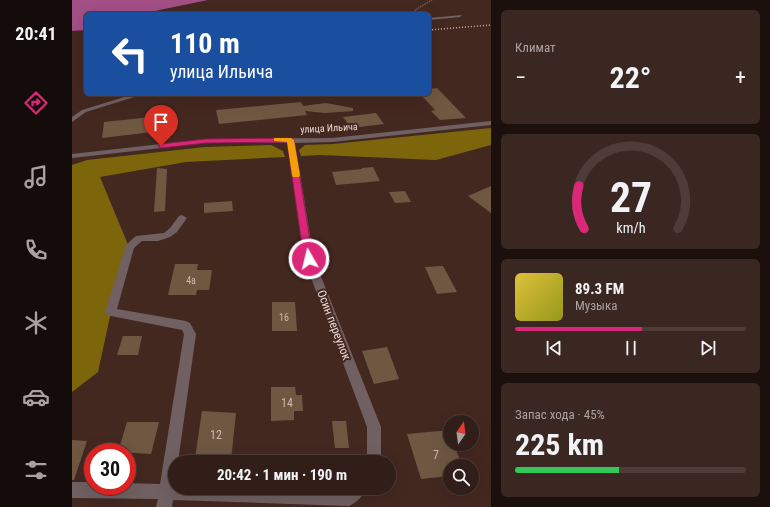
<!DOCTYPE html>
<html lang="ru">
<head>
<meta charset="utf-8">
<style>
  body { margin:0; font-family:"Roboto Condensed",sans-serif; background:#3a2721; color:#f1f3f6; height:100vh; display:flex; flex-direction:column; font-size:15px; white-space:nowrap }
  * { box-sizing:border-box; margin:0 }
  p { font-size:13px; color:#a8a2a2 }
  .icon { flex:none; width:22px; height:22px; fill:none; stroke:currentColor; stroke-width:2; stroke-linecap:round; stroke-linejoin:round }
  .map { position:relative; flex:1; overflow:hidden }
  .sheet { display:flex; flex-direction:column; gap:10px; padding:10px; background:#1c100d; width:279px }
  .sheet>* { flex:none }
  .banner { position:absolute; left:12px; top:12px; width:347px; height:84px; border-radius:6px; box-shadow:0 4px 16px #0002,0 0 0 1px #4d3c37; background:#1a4fa0; color:#fff; overflow:hidden }
  .needle { width:26px; rotate:14deg }
  .fabs { position:absolute; left:371px; top:415px; display:grid; gap:8px }
  .fabs a { display:grid; place-items:center; width:36px; height:36px; border-radius:50%; background:#321e18; box-shadow:0 4px 16px #0002,0 0 0 1px #4d3c37; font-size:20px }
  .speed { position:absolute; left:12px; top:443px; display:flex; gap:8px; font-size:20px; font-weight:700; text-align:center }
  .speed>* { display:grid; place-content:center; width:52px; height:52px; border-radius:50%; background:#321e18; box-shadow:0 4px 16px #0002,0 0 0 1px #4d3c37; line-height:1 }
  .speed .limit { border:6px solid #d22; background:#fff; color:#111 }
  .pin { position:absolute; display:grid; place-items:center; width:34px; height:34px; color:#fff; margin:-41px -17px; border-radius:50% 50% 50% 0; rotate:-45deg; box-shadow:0 0 4px #0007 }
  .pin .icon { rotate:45deg }
  .me { position:absolute; width:44px; margin:-22px; rotate:352deg; stroke-linejoin:round; filter:drop-shadow(0 0 3px #0008) }
  .turn { display:flex; align-items:center; gap:14px; height:84px; padding:0 20px; font-size:18px }
  .turn .icon { width:52px; height:52px; stroke-width:2.5 }
  .turn b { display:block; font-size:28px; line-height:34px }
  .big { font-size:30px; font-weight:700; line-height:1.1 }
  .sheet .widget { flex:1; display:flex; flex-direction:column; justify-content:center; gap:6px; min-width:0; padding:0 14px; border-radius:6px; background:#3a2721 }
  .sheet .dial { align-items:center; gap:0 }
  .dial svg { height:104px; overflow:visible; fill:none; stroke:#4d3c37; stroke-width:7; stroke-linecap:round; text-anchor:middle }
  .dial text { fill:#f1f3f6; stroke:none }
  .song { display:flex; align-items:center; gap:12px }
  .cover { width:48px; height:48px; border-radius:6px; background:linear-gradient(135deg,hsl(50 70% 55%),hsl(60 70% 35%)) }
  .played { height:4px; border-radius:2px; background:linear-gradient(90deg,#db2777 55%,#4d3c37 55%) }
  .keys { display:flex; justify-content:space-around; direction:ltr }
  .heat { display:flex; justify-content:space-between; align-items:center; font-size:22px; direction:ltr }
  .charge { height:6px; border-radius:3px; background:linear-gradient(90deg,#34c759 45%,#4d3c37 0) }
  .trip { position:absolute; left:96px; top:455px; width:228px; height:40px; border-radius:20px; background:#321e18; box-shadow:0 4px 16px #0002,0 0 0 1px #4d3c37; font-weight:700; line-height:40px; text-align:center }
  main { display:flex; flex:1; min-height:0 }
  .tabs { display:flex; flex-direction:column; width:72px; justify-content:space-around; align-items:center; background:#140c0a; color:#a8a2a2 }
  .tabs .icon { width:28px; height:28px }
  .tabs .on { color:#db2777 }
  .tabs b { font-size:18px; color:#f1f3f6 }
  .map>svg:first-child { display:block }
</style>
</head>
<body>
<main>
<nav class="tabs">
<b>20:41</b>
<svg class="icon on" aria-label="directions" viewBox="0 0 24 24"><path d="M12 3l9 9-9 9-9-9zM9 14v-3h6M13 9l2 2-2 2"/></svg>
<svg class="icon" aria-label="music" viewBox="0 0 24 24"><path d="M9 18V5l10-2v13"/><circle cx="6" cy="18" r="3"/><circle cx="16" cy="16" r="3"/></svg>
<svg class="icon" aria-label="phone" viewBox="0 0 24 24"><path d="M5 4h4l2 5-3 2q2 4 5 5l2-3 5 2v4C11 20 4 13 5 4z"/></svg>
<svg class="icon" aria-label="climate" viewBox="0 0 24 24"><path d="M12 3v18M4 7l16 10M4 17L20 7"/></svg>
<svg class="icon" aria-label="car" viewBox="0 0 24 24"><path d="M5 17H2v-5l4-1 3-4h7l3 4 3 1v5h-3M9 17h6M6 11h13"/><circle cx="7" cy="17" r="2"/><circle cx="17" cy="17" r="2"/></svg>
<svg class="icon" aria-label="filters" viewBox="0 0 24 24"><path d="M4 7h16M4 17h16"/><circle cx="9" cy="7" r="2"/><circle cx="15" cy="17" r="2"/></svg>
</nav>
<div class="map">
<svg width="419" height="507" viewBox="0 0 419 507">
  <rect width="100%" height="100%" fill="#432820"/>
  <g fill="#7c650a">
    <path d="M419,128V145L364,160L248,155L229,156L227,150L233,145L261,144Z"/>
    <path d="M199,145L211,151L213,157L114,162L28,177L57,247L39,312L26,372L0,392V165L15,160L133,147Z"/>
  </g>
  <path fill="#a24f86" d="M0,0H136L68,14H14V30L0,31Z"/>
  <g fill="#6f5842">
    <path d="M365,88L394,118L368,120L359,111L363,110L348,94H357V89Z"/>
    <path d="M229,102L231,106L254,103L281,108V111L253,113L233,111L235,115L147,124L144,110Z"/>
    <path d="M304,113L312,124L279,128L271,117Z"/>
    <path d="M98,115L97,130L30,138L32,122Z"/>
    <path d="M301,167L308,181L264,185L260,172L290,169V168Z"/>
    <path d="M85,168L95,169L93,211L82,212Z"/>
    <path d="M419,186V213L396,196Z"/>
    <path d="M333,191L339,202L323,203L317,192Z"/>
    <path d="M160,201L161,211L132,213V203Z"/>
    <path d="M103,264H126L125,270H140L137,290H125L124,295H96Z"/>
    <path d="M371,266L385,292L365,294L353,267Z"/>
    <path d="M200,302H223L225,331H200Z"/>
    <path d="M51,336H70L66,355H45Z"/>
    <path d="M315,347L327,379L302,384L290,351Z"/>
    <path d="M199,387H223L224,395H230L231,411H222V420L199,421Z"/>
    <path d="M130,411L164,413L159,460L123,458Z"/>
    <path d="M260,421H274L277,448H263Z"/>
    <path d="M55,422H87L79,454L46,452Z"/>
    <path d="M378,430V444H382L390,466H378V476L349,479L335,434Z"/>
    <path d="M0,440L15,441L2,480H0Z"/>
  </g>
  <g fill="none" stroke-linecap="round" stroke-linejoin="round">
    <path stroke="#765e56" stroke-width="1.5" stroke-dasharray="1.5 1" stroke-linecap="butt" d="M344,14L343,10L360,0"/>
    <g fill="#706062" fill-rule="evenodd">
      <path d="M390,15L388,17L357,20V18Z"/>
      <path d="M62,94H72L14,112L0,122V117L10,110Z"/>
      <path d="M419,121V125L260,142L223,143L242,259L309,427V462H295V427L232,259L216,143H134L0,158V154L134,139L260,138Z"/>
      <path d="M110,215L115,218L105,232L98,237L86,241H70L62,248L45,309L114,321L118,323L124,334L106,462H103V488H203L274,490L276,488H295C291,496 285,502 277,506L101,500L100,507H84L86,499L0,498V482H21V486H55V483L88,484L112,334L110,330L39,316L35,315L33,312L54,245L64,236L92,233L98,228L107,216Z"/>
    </g>
    <path stroke="#c9b5ae" stroke-width="1.5" stroke-dasharray="1 2" stroke-linecap="butt" d="M357,30L419,25"/>
  </g>
  <path fill="#db2777" stroke="#8e194d" d="M219,138L222,140L241,259L237,262L232,259L215,142L134,143L89,148L86,146L89,144L134,139Z"/>
  <path fill="#f59e0b" d="M202,138H219L222,140L228,175L227,177H221L220,175L215,142L202,141Z"/>
  <g text-anchor="middle" dominant-baseline="central" stroke-width="4" stroke-linejoin="round" paint-order="stroke">
    <g font-size="10" fill="#ecd9d3" stroke="#432820">
      <text transform="translate(257 128) rotate(-3)">улица Ильича</text>
    </g>
    <g font-size="10" fill="#cdb9af">
      <text x="119" y="280">4а</text>
      <text x="212" y="317">16</text>
    </g>
    <g font-size="12" fill="#ecd9d3" stroke="#432820">
      <text transform="translate(262 325) rotate(69)">Осин переулок</text>
    </g>
    <g font-size="12" fill="#cdb9af">
      <text x="215" y="403">14</text>
      <text x="144" y="435">12</text>
      <text x="364" y="455">7</text>
    </g>
  </g>
</svg>
<div class="fabs">
<a><svg class="needle" viewBox="-14 -14 28 28"><path d="M0-13l5 13h-10z" fill="#e53935"/><path d="M0 13l5-13h-10z" fill="#a8a2a2"/></svg></a>
<a><svg class="icon" aria-label="search" viewBox="0 0 24 24"><circle cx="10" cy="10" r="6"/><path d="M15 15l6 6"/></svg></a>
</div>
<div class="speed"><div class="limit">30</div></div>
<div class="pin" style="left:89px;top:146px;background:#d93025"><svg class="icon" aria-label="arrive" viewBox="0 0 24 24"><path d="M6 21V4h12l-3 4 3 4H6"/></svg></div>
<svg class="me" style="left:237px;top:259px" viewBox="-20 -20 40 40"><circle r="17" fill="#db2777" stroke="#fff" stroke-width="3"/><path d="M0-11L8 9 0 5-8 9z" fill="#fff"/></svg>
<div class="trip">20:42 · 1 мин · 190 m</div>
<div class="banner">
<div class="turn"><svg class="icon" aria-label="left" viewBox="0 0 24 24"><path d="M17 20v-9H6M10 6l-5 5 5 5"/></svg><div><b>110 m</b>улица Ильича</div></div>
</div>
</div>
<section class="sheet">
<div class="widget"><p>Климат</p>
<div class="heat"><a>−</a><b class="big">22°</b><a>+</a></div>
</div>
<div class="widget dial"><svg viewBox="0 0 100 80">
<path d="M14 69A42 42 0 1 1 86 69"/>
<path d="M14 69A42 42 0 0 1 10 36" stroke="#db2777"/>
<text x="50" y="56" font-size="32" font-weight="700">27</text>
<text x="50" y="72" font-size="11">km/h</text>
</svg></div>
<div class="widget">
<div class="song"><i class="cover"></i><div><b>89.3 FM</b><p>Музыка</p></div></div>
<div class="played"></div>
<div class="keys"><svg class="icon" aria-label="previous" viewBox="0 0 24 24"><path d="M18 5L8 12l10 7zM5 5v14"/></svg><svg class="icon" aria-label="pause" viewBox="0 0 24 24"><path d="M8 5v14M16 5v14"/></svg><svg class="icon" aria-label="next" viewBox="0 0 24 24"><path d="M6 5l10 7-10 7zM19 5v14"/></svg></div>
</div>
<div class="widget"><p>Запас хода · 45%</p><b class="big">225 km</b><div class="charge"></div></div>
</section>
</main>
</body>
</html>
